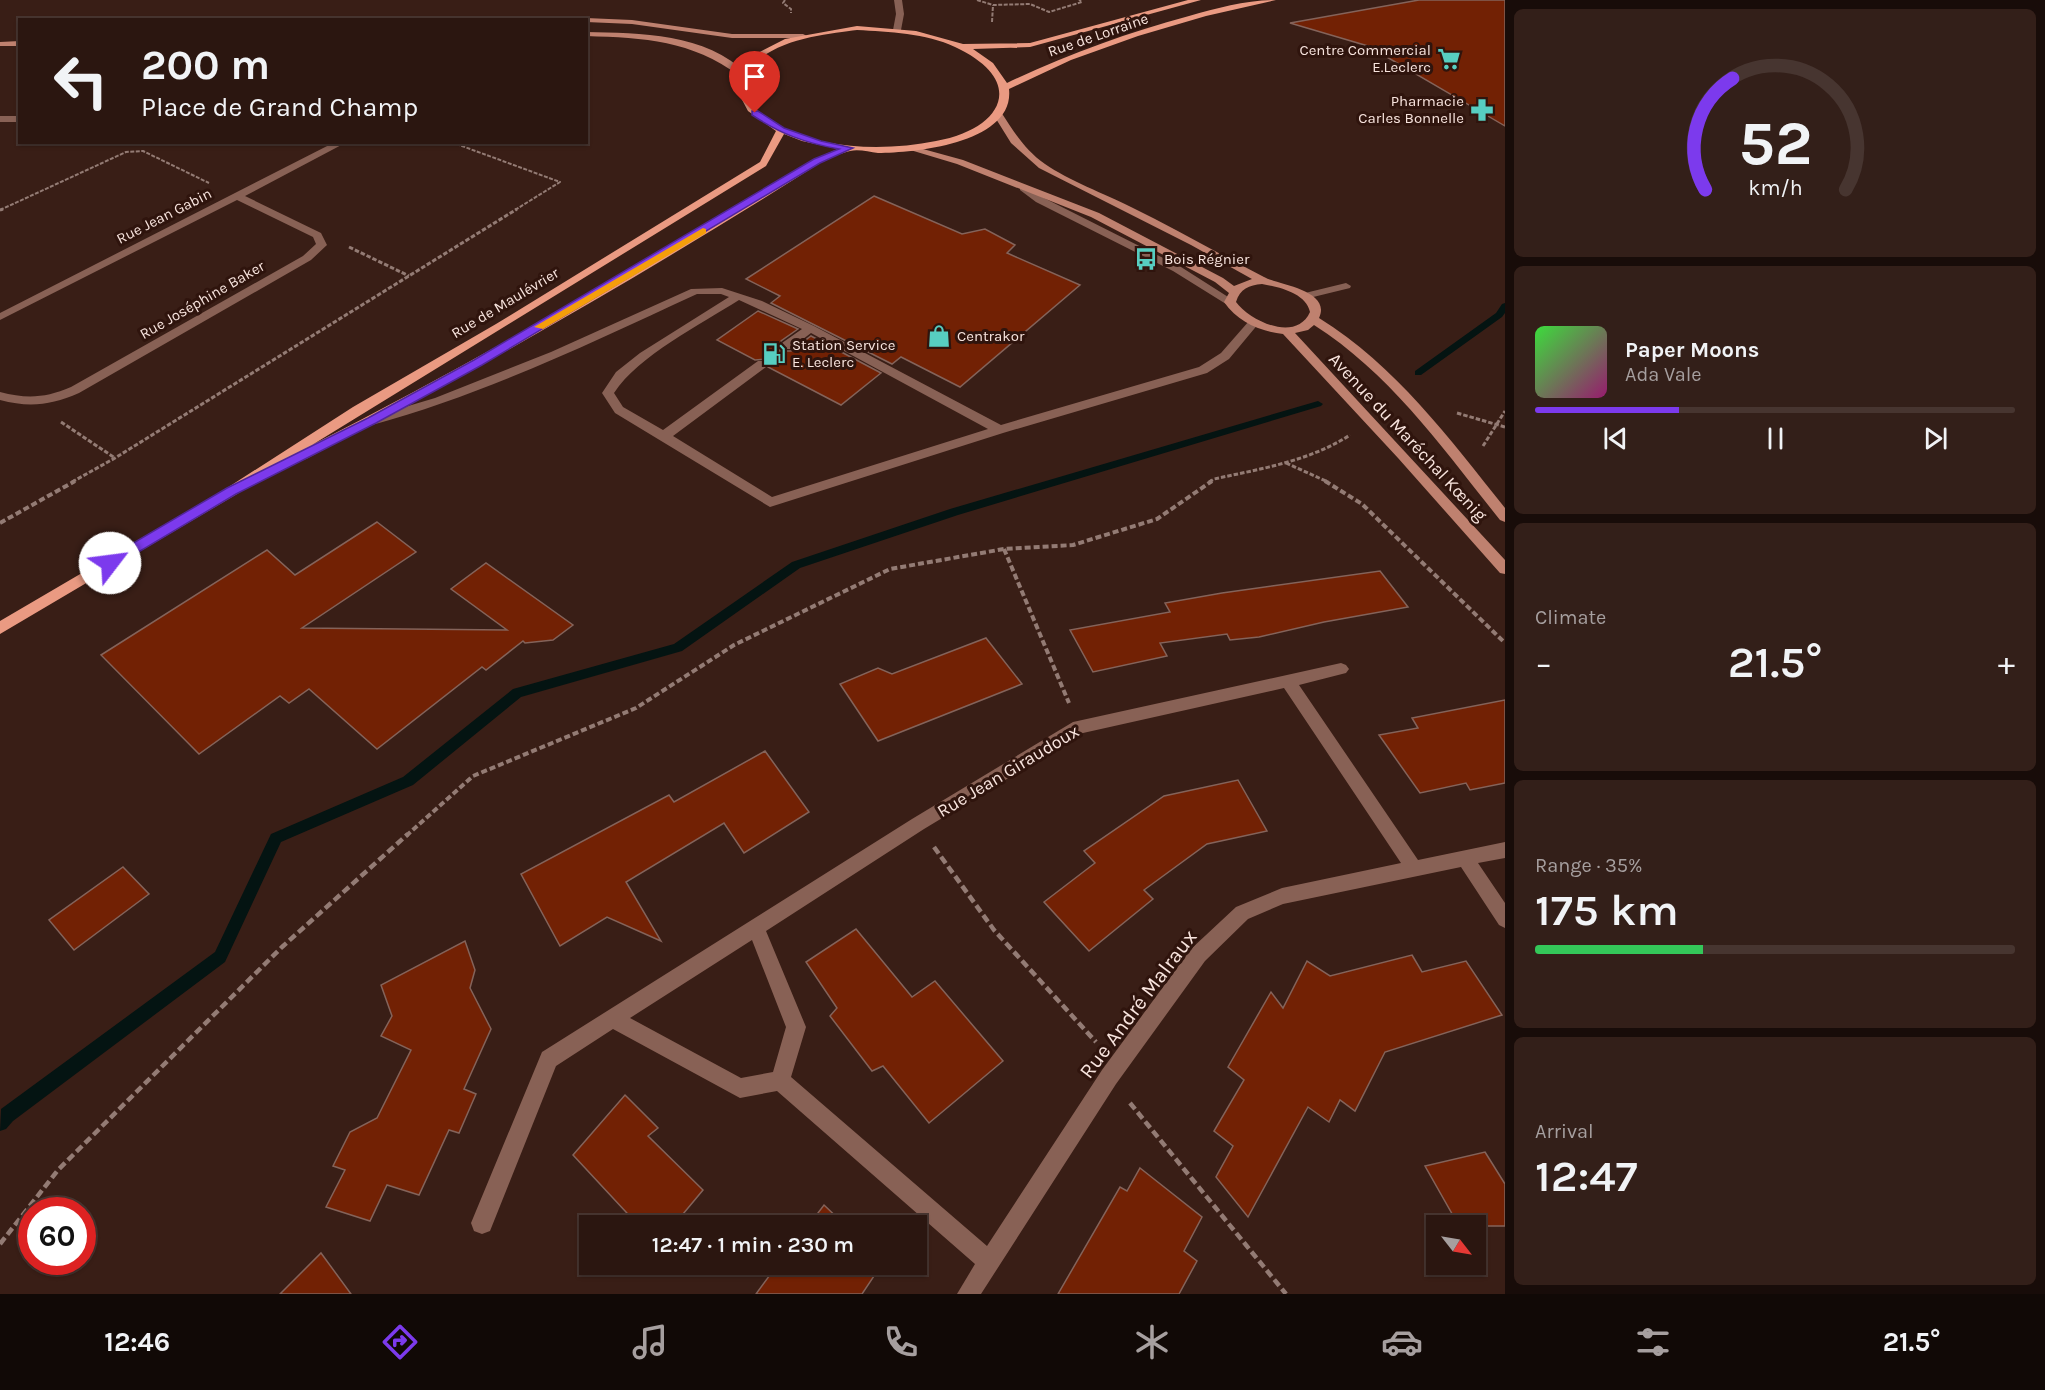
<!DOCTYPE html>
<html lang="en">
<head>
<meta charset="utf-8">
<style>
  body { margin:0; font-family:Karla,sans-serif; background:#331f19; color:#f1f3f6; height:100vh; display:flex; flex-direction:column; font-size:22px; white-space:nowrap }
  * { box-sizing:border-box; margin:0 }
  p { font-size:20px; color:#a69f9f }
  .icon { flex:none; width:33px; height:33px; fill:none; stroke:currentColor; stroke-width:2; stroke-linecap:round; stroke-linejoin:round }
  .map { position:relative; flex:1; overflow:hidden }
  .drawer { display:flex; flex-direction:column; gap:9px; padding:9px; background:#180c09; width:540px }
  .drawer>* { flex:none }
  .hud { position:absolute; left:18px; top:18px; width:570px; height:126px; border-radius:0px; box-shadow:0 2px 4px #0004,0 0 0 2px #473530; background:#2b1610; color:#f1f3f6; overflow:hidden }
  .needle { width:39px; rotate:121deg }
  .tools { position:absolute; left:1426px; top:1215px; display:grid; gap:12px }
  .tools a { display:grid; place-items:center; width:60px; height:60px; border-radius:0px; background:#2b1610; box-shadow:0 2px 4px #0004,0 0 0 2px #473530; font-size:30px }
  .speed { position:absolute; left:18px; top:1197px; display:flex; gap:12px; font-size:30px; font-weight:700; text-align:center }
  .speed>* { display:grid; place-content:center; width:78px; height:78px; border-radius:50%; background:#2b1610; box-shadow:0 2px 4px #0004,0 0 0 2px #473530; line-height:1 }
  .speed .limit { border:9px solid #d22; background:#fff; color:#111 }
  .pin { position:absolute; display:grid; place-items:center; width:51px; height:51px; color:#fff; margin:-62px -26px; border-radius:50% 50% 50% 0; rotate:-45deg; box-shadow:0 0 6px #0007 }
  .pin .icon { rotate:45deg }
  .me { position:absolute; width:66px; margin:-33px; rotate:60deg; stroke-linejoin:round; filter:drop-shadow(0 0 4px #0008) }
  .turn { display:flex; align-items:center; gap:21px; height:126px; padding:0 24px; font-size:27px }
  .turn .icon { width:78px; height:78px; stroke-width:2.5 }
  .turn b { display:block; font-size:42px; line-height:51px }
  .big { font-size:45px; font-weight:600; line-height:1.1 }
  .drawer .tile { flex:1; display:flex; flex-direction:column; justify-content:center; gap:9px; min-width:0; padding:0 21px; border-radius:9px; background:#331f19 }
  .drawer .dial { align-items:center; gap:0 }
  .dial svg { height:156px; overflow:visible; fill:none; stroke:#473530; stroke-width:7; stroke-linecap:round; text-anchor:middle }
  .dial text { fill:#f1f3f6; stroke:none }
  .song { display:flex; align-items:center; gap:18px }
  .cover { width:72px; height:72px; border-radius:9px; background:linear-gradient(135deg,hsl(120 70% 55%),hsl(320 70% 35%)) }
  .played { height:6px; border-radius:3px; background:linear-gradient(90deg,#7c3aed 30%,#473530 30%) }
  .keys { display:flex; justify-content:space-around; direction:ltr }
  .heat { display:flex; justify-content:space-between; align-items:center; font-size:33px; direction:ltr }
  .charge { height:9px; border-radius:4px; background:linear-gradient(90deg,#34c759 35%,#473530 0) }
  .trip { position:absolute; left:579px; top:1215px; width:348px; height:60px; border-radius:0px; background:#2b1610; box-shadow:0 2px 4px #0004,0 0 0 2px #473530; font-weight:600; line-height:60px; text-align:center }
  .tabs { display:flex; height:96px; justify-content:space-around; align-items:center; background:#110906; color:#a69f9f }
  .tabs .icon { width:42px; height:42px }
  .tabs .active { color:#7c3aed }
  .tabs b { font-size:27px; color:#f1f3f6 }
  main { display:flex; flex:1; min-height:0 }
  .map>svg:first-child { display:block }
</style>
</head>
<body>
<main>
<div class="map">
<svg width="1505" height="1294" viewBox="0 0 1505 1294">
  <rect width="100%" height="100%" fill="#391e16"/>
  <g fill="none" stroke-linecap="round" stroke-linejoin="round">
    <g fill="#041412" fill-rule="evenodd">
      <path d="M1505,303V313L1502,317L1421,375H1415V371L1496,313L1502,304Z"/>
      <path d="M1318,401L1323,404L1321,406L958,515L800,568L682,651L521,697L413,785L281,842L225,962L13,1121L6,1129L0,1131L1,1109L215,952L271,834L403,777L513,689L674,644L792,562L950,509Z"/>
    </g>
  </g>
  <g fill="#722104" stroke="#84635a" stroke-width="1.5">
    <path d="M1419,0H1505V126L1368,46L1290,23Z"/>
    <path d="M874,196L962,234L985,229L1015,245L1007,253L1080,285L960,387L901,357L892,364L771,303L780,296L746,279Z"/>
    <path d="M758,311L798,329L781,341L780,351H791L811,336L881,373L841,405L768,367V359L755,360L717,340Z"/>
    <path d="M377,522L416,552L302,628L507,630L451,589L486,563L573,625L553,640L525,643L523,641L486,670L482,667L377,749L309,689L289,703L280,696L199,754L101,655L267,550L295,575Z"/>
    <path d="M1380,571L1408,607L1324,622L1259,637L1230,640L1227,634L1160,643L1167,656L1093,672L1070,630L1170,612L1165,603L1222,593Z"/>
    <path d="M986,638L1022,684L878,741L840,684L878,668L892,674Z"/>
    <path d="M1505,700V783L1470,790L1466,783L1420,793L1379,735L1418,728L1412,718Z"/>
    <path d="M765,751L809,812L744,853L724,823L626,882L661,941L607,917L560,946L521,874L669,795L674,802Z"/>
    <path d="M1238,780L1267,831L1207,844L1144,890L1153,899L1089,951L1044,902L1095,863L1084,851L1164,796Z"/>
    <path d="M123,867L149,894L74,950L49,920Z"/>
    <path d="M856,929L912,997L935,981L1003,1061L929,1123L883,1066L872,1071L830,1016L837,1008L806,962Z"/>
    <path d="M465,941L475,970L470,988L491,1029L464,1089L476,1094L459,1133L449,1130L419,1195L387,1185L370,1221L326,1207L345,1170L333,1166L350,1132L377,1118L411,1050L381,1036L392,1016L381,985Z"/>
    <path d="M1412,955L1422,972L1466,961L1502,1015L1385,1052L1355,1111L1340,1100L1329,1122L1308,1107L1248,1217L1216,1177L1233,1146L1214,1131L1244,1080L1228,1067L1271,992L1283,1008L1307,961L1330,976Z"/>
    <path d="M625,1095L658,1128L648,1136L703,1190L673,1226H639L573,1155Z"/>
    <path d="M1485,1152L1505,1184V1226H1459L1425,1166Z"/>
    <path d="M1140,1168L1202,1217L1184,1251L1197,1261L1179,1294H1058L1120,1187L1127,1191Z"/>
    <path d="M824,1205L846,1226H808Z"/>
    <path d="M321,1253L351,1294H280Z"/>
    <path d="M778,1264H882L862,1294H756Z"/>
  </g>
  <g fill="none" stroke-linecap="round" stroke-linejoin="round">
    <g stroke="#937b74" stroke-width="2" stroke-dasharray="4 1.5" stroke-linecap="butt">
      <path d="M785,0L783,3L791,9V13"/>
      <path d="M977,0L993,5L1030,4L1049,12L1082,2L1079,0"/>
      <path d="M992,22L993,5"/>
      <path d="M451,142L560,182L515,210"/>
      <path d="M0,210L126,152L143,151L209,183"/>
    </g>
    <g stroke="#937b74" stroke-width="3" stroke-dasharray="4.5 2" stroke-linecap="butt">
      <path d="M0,210L3,209"/>
      <path d="M349,247L409,276"/>
      <path d="M1457,413L1505,427"/>
      <path d="M61,422L115,458"/>
      <path d="M1483,446L1505,411"/>
      <path d="M1286,463L1328,482"/>
      <path d="M72,482L115,458L517,209"/>
      <path d="M1209,482L1214,479C1260,469 1310,461 1350,435"/>
    </g>
    <g stroke="#937b74" stroke-width="4" stroke-dasharray="6 3" stroke-linecap="butt">
      <path d="M1325,481L1362,504L1505,643"/>
      <path d="M0,523L75,481"/>
      <path d="M1004,549L1069,703"/>
      <path d="M406,836L473,776L636,708L734,645L890,569L1004,549L1073,545L1157,519L1212,481"/>
    </g>
    <g stroke="#937b74" stroke-width="4.5" stroke-dasharray="8 4" stroke-linecap="butt">
      <path d="M934,847L994,930L1096,1042"/>
      <path d="M1130,1103L1286,1294"/>
      <path d="M0,1244L58,1170L282,947L408,834"/>
    </g>
    <g fill="#886155" fill-rule="evenodd">
      <path d="M1020,186H1026L1044,198L1181,267L1236,302L1234,304H1226L1173,271L1036,202L1020,190Z"/>
      <path d="M1346,283L1351,286L1350,288L1305,299L1299,296L1301,294Z"/>
      <path d="M722,288L762,301L814,326L1001,425L1199,367L1221,353L1249,321L1253,320L1259,323L1229,359L1207,373L1003,433L770,507L615,413L602,393L616,372L640,353L729,297L721,294H697C591,343 485,394 372,425L366,421L368,418L435,398L551,352L691,289ZM739,300L802,329L782,343V349H790L811,333L988,429L772,497L673,436L766,367V361H758L663,430L623,407L614,393C639,355 700,325 739,300Z"/>
    </g>
    <g fill="#886155" fill-rule="evenodd">
      <path d="M894,0H902L904,14L901,30L897,32L893,30L896,14Z"/>
      <rect x="0" y="116" width="20" height="6"/>
      <path d="M335,142H347L245,196L321,233L327,245L311,260L79,393C51,405 30,408 0,400V392C27,399 45,398 71,387L303,256L316,244L313,237L237,200L0,320V313Z"/>
      <path d="M1341,663L1346,665L1349,669L1346,673L1299,685L1418,860L1505,842V858L1478,863L1505,903V928L1499,925L1461,867L1283,904L1248,919L1205,961L1116,1084L981,1294H957L975,1264L777,1091L740,1098L613,1029L556,1066L490,1231L482,1234L474,1231L471,1223L542,1052L912,819L1073,722ZM1284,688L1401,863L1282,888L1236,907L1191,949L1102,1070L987,1246L791,1077L806,1027L766,931L924,829L1083,733ZM752,940L786,1027L773,1072L741,1078L630,1018Z"/>
    </g>
    <g fill="#bf816f" fill-rule="evenodd">
      <path d="M586,18L632,20L732,34H803L807,36L803,38H732L632,24L586,22V20H582Z"/>
      <path d="M586,32C640,33 706,33 747,74L740,76C690,40 646,38 586,36Z"/>
      <path d="M20,41V46H0V42Z"/>
      <path d="M998,111L1001,112C1014,132 1025,150 1045,164C1068,180 1105,194 1131,207C1176,229 1219,254 1264,277C1278,285 1332,290 1319,318C1396,366 1449,438 1505,508V522L1500,520C1444,450 1391,374 1314,325L1308,330L1295,333L1505,560V574L1500,573L1398,458L1283,334C1259,331 1238,322 1224,302L1229,293L1215,282L1091,217L957,164L907,149L912,146L963,160L1099,213L1223,278L1234,286L1252,279L1191,245L1039,168L1011,143L993,114ZM1262,284C1279,287 1306,293 1310,312C1296,343 1250,321 1236,302C1240,289 1249,285 1262,284Z"/>
    </g>
    <path fill="#ea9a82" fill-rule="evenodd" d="M1188,0H1201L1030,47L973,49L993,63L1007,83C1066,55 1126,33 1189,16C1218,8 1247,0 1276,0L1206,16L1138,36L1071,60L1009,89C1015,143 915,153 878,153C869,152 859,149 850,151C840,153 830,159 820,163C653,269 482,368 306,459L301,460L295,456L237,494L0,634V621L227,488L353,407L496,324L760,162L776,131L748,111L740,96L739,84L743,69L754,55L785,39L857,26L916,31L963,44L1030,43ZM857,30C889,32 926,33 955,47C1028,81 1003,129 936,141C886,151 825,150 779,126C765,119 749,106 747,90C743,42 825,34 857,30ZM784,134L802,141L838,149L814,159C650,261 484,357 312,445L766,166Z"/>
  </g>
  <path fill="#7c3aed" stroke="#51269a" stroke-width="1.5" d="M752,111H758L784,128L821,141L853,148L820,163L482,365L376,423L236,494L115,566H106L104,563L106,559L227,488L368,418L474,360L814,159L839,149C805,143 781,134 752,115Z"/>
  <path fill="#f59e0b" d="M703,228L706,229V233L543,329L534,327Z"/>
  <defs>
    <g id="supermarket-bare" transform="scale(1.8)"><path d="M-6-5.5h2.5l.6 2H6L4.5 2H-2.5L-4.4-4H-6ZM-1.5 3.2a1.3 1.3 0 1 0 .1 0ZM3 3.2a1.3 1.3 0 1 0 .1 0Z" fill="#57cec1" stroke="#2f140d" stroke-width="2.5" paint-order="stroke"/></g>
    <g id="pharmacy-bare" transform="scale(1.8)"><path d="M-2-6h4v4h4v4h-4v4h-4v-4h-4v-4h4Z" fill="#57cec1" stroke="#2f140d" stroke-width="2.5" paint-order="stroke"/></g>
    <g id="bus-bare" transform="scale(1.8)"><path d="M-5-6H5V4H4V6H2V4H-2V6H-4V4H-5ZM-3.5-4V0h7V-4ZM-3.5 1.2v1.5H-2V1.2ZM2 1.2v1.5H3.5V1.2Z" fill="#57cec1" stroke="#2f140d" stroke-width="2.5" paint-order="stroke"/></g>
    <g id="shop-bare" transform="scale(1.8)"><path d="M-5-2.5h2.3a2.7 3.5 0 0 1 5.4 0H5L5.5 6h-11ZM-1.5-2.5h3a1.5 2.3 0 0 0-3 0Z" fill="#57cec1" stroke="#2f140d" stroke-width="2.5" paint-order="stroke"/></g>
    <g id="fuel-bare" transform="scale(1.8)"><path d="M-5.5-6h7V0h2V4h1.3V-2.5L3-4.5l.8-.8L6-3V5H2.5V1h-1V6h-7ZM-4.2-4.7v3.2H.2V-4.7Z" fill="#57cec1" stroke="#2f140d" stroke-width="2.5" paint-order="stroke"/></g>
  </defs>
  <g fill-rule="evenodd">
    <use href="#supermarket-bare" x="1449" y="59"/>
    <use href="#pharmacy-bare" x="1482" y="110"/>
    <use href="#bus-bare" x="1146" y="259"/>
    <use href="#shop-bare" x="939" y="336"/>
    <use href="#fuel-bare" x="774" y="354"/>
  </g>
  <g text-anchor="middle" dominant-baseline="central" stroke-width="6" stroke-linejoin="round" paint-order="stroke">
    <g font-size="15" fill="#f8e4de" stroke="#2f140d">
      <text transform="translate(1098 35) rotate(-19)">Rue de Lorraine</text>
      <text transform="translate(164 216) rotate(-27)">Rue Jean Gabin</text>
      <text transform="translate(202 300) rotate(-30)">Rue Joséphine Baker</text>
      <text transform="translate(505 303) rotate(-31)">Rue de Maulévrier</text>
    </g>
    <g font-size="15" fill="#f8e4de" stroke="#2f140d" text-anchor="start">
      <text x="1431" y="50" text-anchor="end">Centre Commercial<tspan x="1431" dy="17">E.Leclerc</tspan></text>
      <text x="1464" y="101" text-anchor="end">Pharmacie<tspan x="1464" dy="17">Carles Bonnelle</tspan></text>
      <text x="1164" y="259">Bois Régnier</text>
      <text x="957" y="336">Centrakor</text>
      <text x="792" y="345">Station Service<tspan x="792" dy="17">E. Leclerc</tspan></text>
    </g>
    <g font-size="18" fill="#f8e4de" stroke="#2f140d">
      <text transform="translate(1408 437) rotate(47)">Avenue du Maréchal Kœnig</text>
      <text transform="translate(1008 771) rotate(-31)">Rue Jean Giraudoux</text>
    </g>
    <g font-size="21" fill="#f8e4de" stroke="#2f140d">
      <text transform="translate(1138 1004) rotate(-53)">Rue André Malraux</text>
    </g>
  </g>
</svg>
<div class="tools">
<a><svg class="needle" viewBox="-14 -14 28 28"><path d="M0-13l5 13h-10z" fill="#e53935"/><path d="M0 13l5-13h-10z" fill="#a69f9f"/></svg></a>
</div>
<div class="speed"><div class="limit">60</div></div>
<div class="pin" style="left:755px;top:113px;background:#d93025"><svg class="icon" aria-label="arrive" viewBox="0 0 24 24"><path d="M6 21V4h12l-3 4 3 4H6"/></svg></div>
<svg class="me" style="left:110px;top:563px" viewBox="-20 -20 40 40"><circle r="19" fill="#fff"/><path d="M0-13L10 11 0 6-10 11z" fill="#7c3aed"/></svg>
<div class="trip">12:47 · 1 min · 230 m</div>
<div class="hud">
<div class="turn"><svg class="icon" aria-label="left" viewBox="0 0 24 24"><path d="M17 20v-9H6M10 6l-5 5 5 5"/></svg><div><b>200 m</b>Place de Grand Champ</div></div>
</div>
</div>
<section class="drawer">
<div class="tile dial"><svg viewBox="0 0 100 80">
<path d="M14 69A42 42 0 1 1 86 69"/>
<path d="M14 69A42 42 0 0 1 28 12" stroke="#7c3aed"/>
<text x="50" y="56" font-size="32" font-weight="700">52</text>
<text x="50" y="72" font-size="11">km/h</text>
</svg></div>
<div class="tile">
<div class="song"><i class="cover"></i><div><b>Paper Moons</b><p>Ada Vale</p></div></div>
<div class="played"></div>
<div class="keys"><svg class="icon" aria-label="previous" viewBox="0 0 24 24"><path d="M18 5L8 12l10 7zM5 5v14"/></svg><svg class="icon" aria-label="pause" viewBox="0 0 24 24"><path d="M8 5v14M16 5v14"/></svg><svg class="icon" aria-label="next" viewBox="0 0 24 24"><path d="M6 5l10 7-10 7zM19 5v14"/></svg></div>
</div>
<div class="tile"><p>Climate</p>
<div class="heat"><a>−</a><b class="big">21.5°</b><a>+</a></div>
</div>
<div class="tile"><p>Range · 35%</p><b class="big">175 km</b><div class="charge"></div></div>
<div class="tile"><p>Arrival</p><b class="big">12:47</b></div>
</section>
</main>
<nav class="tabs">
<b>12:46</b>
<svg class="icon active" aria-label="directions" viewBox="0 0 24 24"><path d="M12 3l9 9-9 9-9-9zM9 14v-3h6M13 9l2 2-2 2"/></svg>
<svg class="icon" aria-label="music" viewBox="0 0 24 24"><path d="M9 18V5l10-2v13"/><circle cx="6" cy="18" r="3"/><circle cx="16" cy="16" r="3"/></svg>
<svg class="icon" aria-label="phone" viewBox="0 0 24 24"><path d="M5 4h4l2 5-3 2q2 4 5 5l2-3 5 2v4C11 20 4 13 5 4z"/></svg>
<svg class="icon" aria-label="climate" viewBox="0 0 24 24"><path d="M12 3v18M4 7l16 10M4 17L20 7"/></svg>
<svg class="icon" aria-label="car" viewBox="0 0 24 24"><path d="M5 17H2v-5l4-1 3-4h7l3 4 3 1v5h-3M9 17h6M6 11h13"/><circle cx="7" cy="17" r="2"/><circle cx="17" cy="17" r="2"/></svg>
<svg class="icon" aria-label="filters" viewBox="0 0 24 24"><path d="M4 7h16M4 17h16"/><circle cx="9" cy="7" r="2"/><circle cx="15" cy="17" r="2"/></svg>
<b>21.5°</b>
</nav>
</body>
</html>
